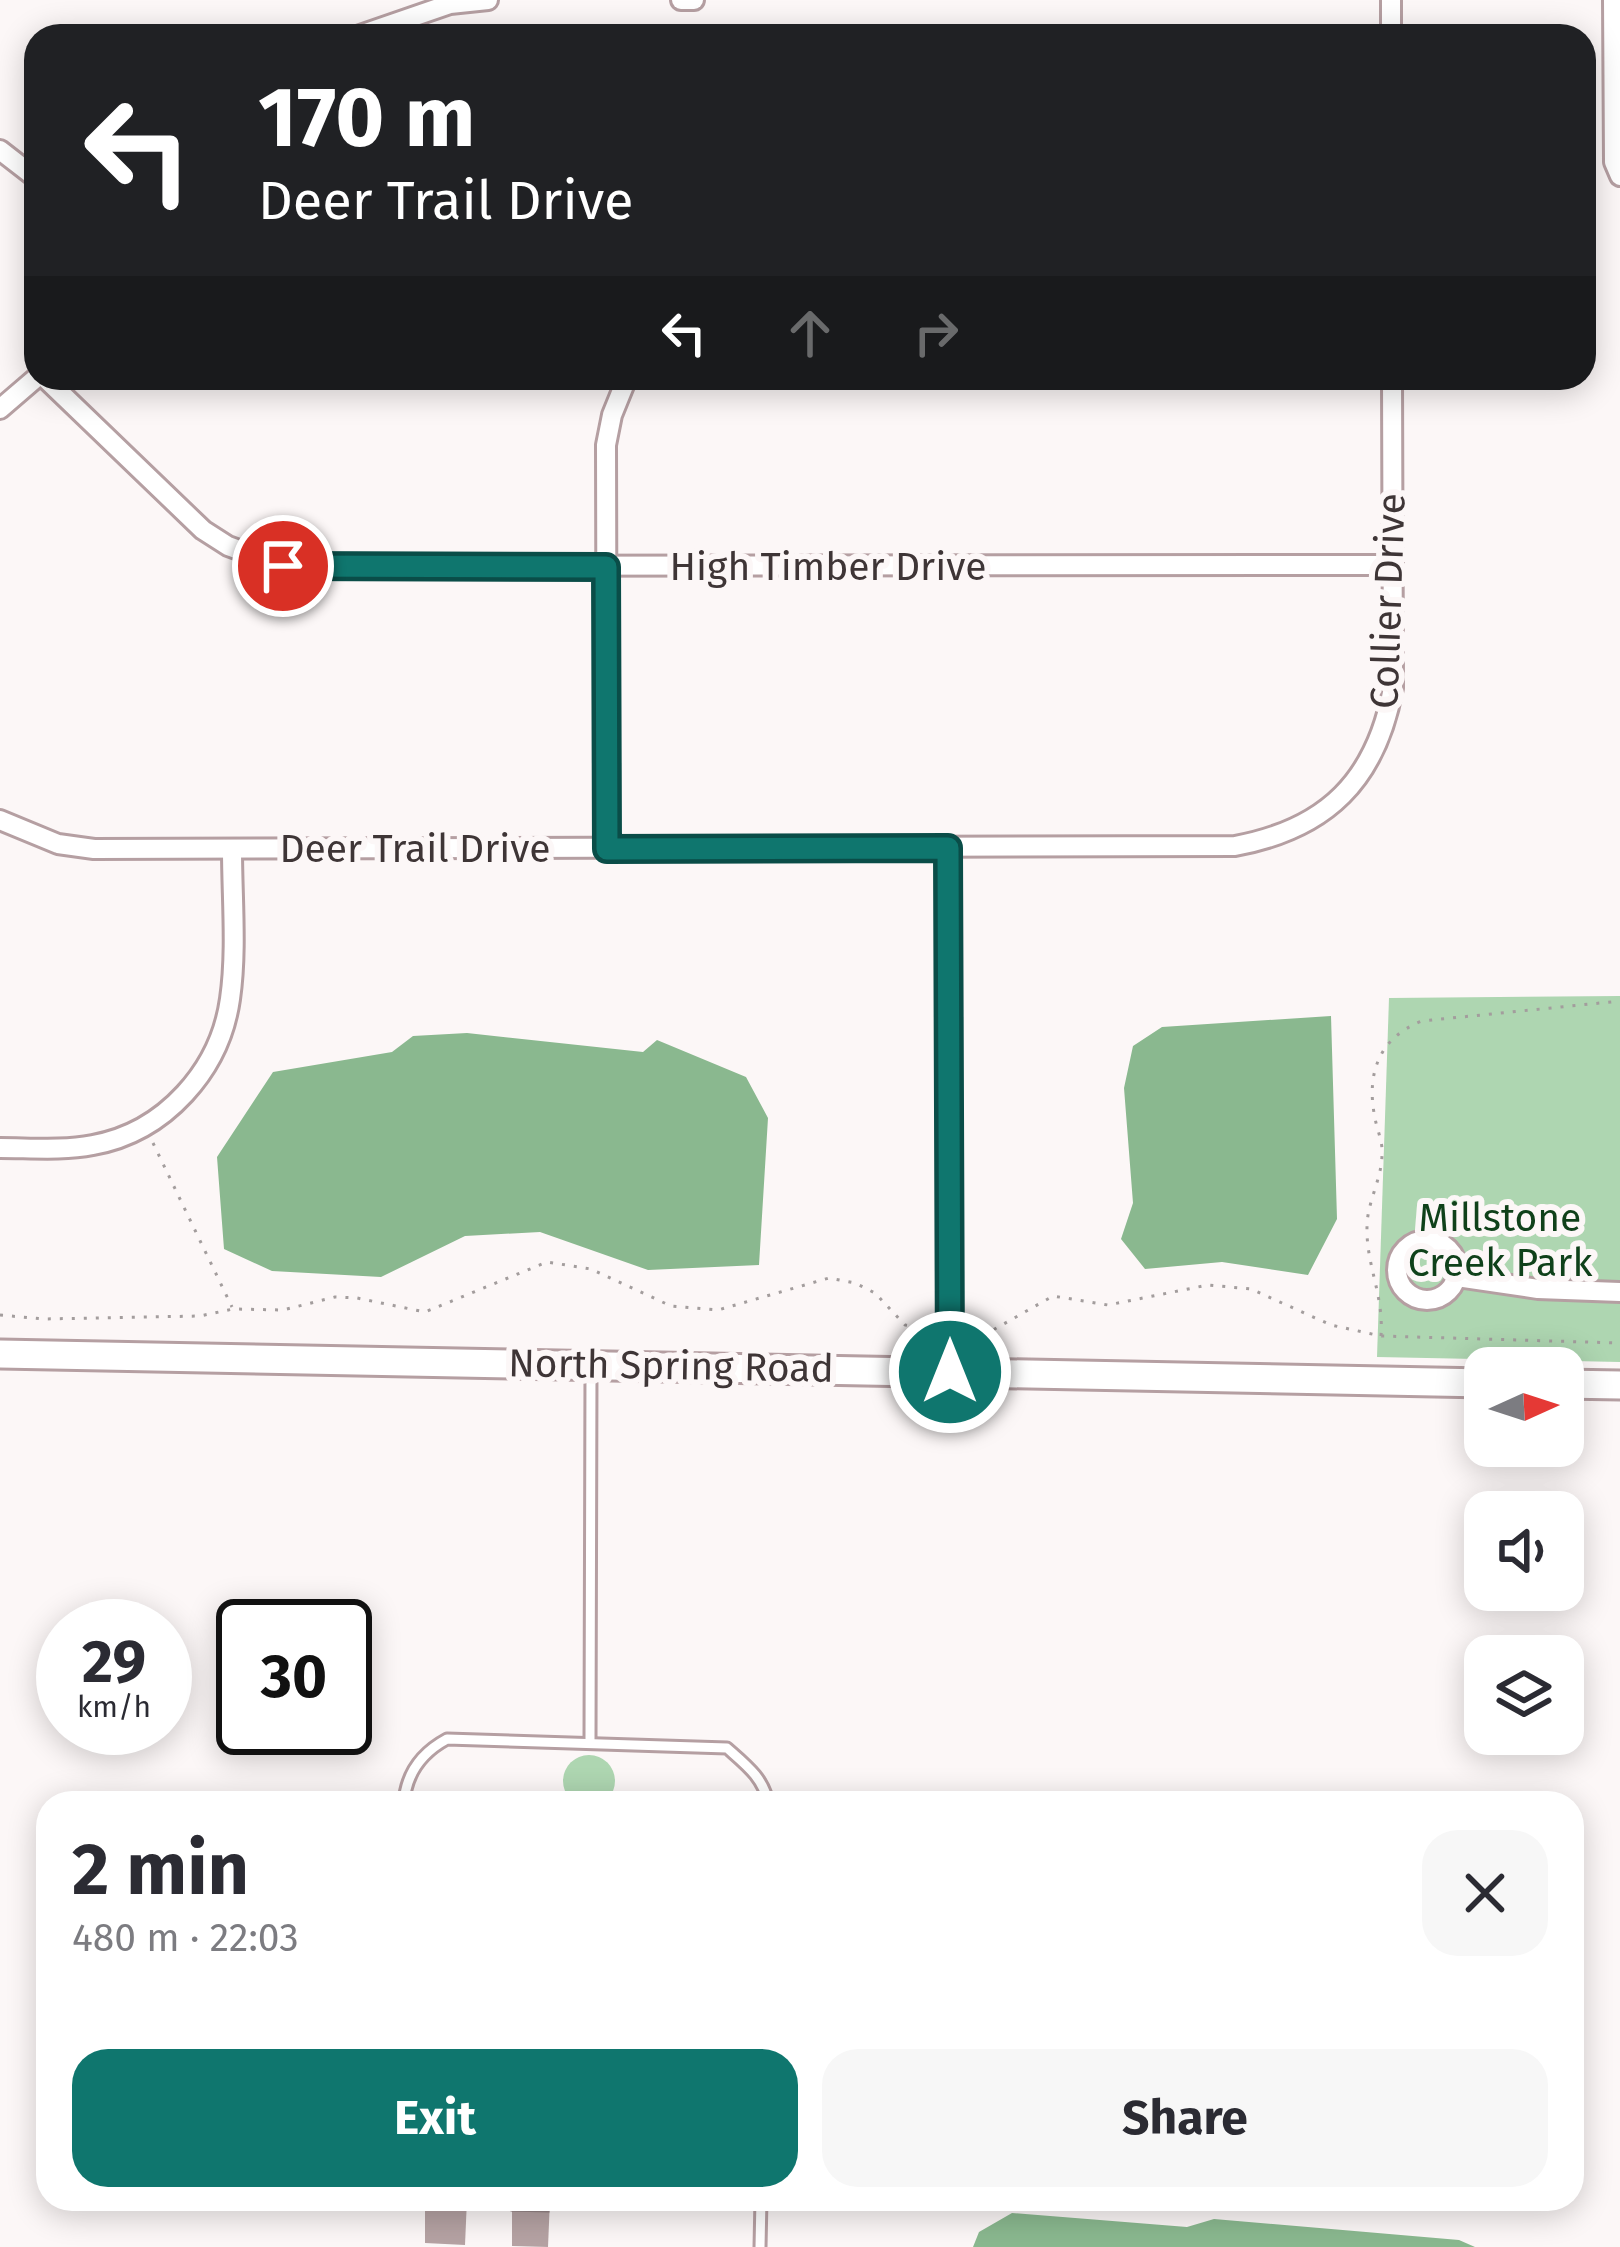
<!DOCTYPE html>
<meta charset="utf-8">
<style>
body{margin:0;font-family:"Fira Sans",sans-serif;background:#f7f7f7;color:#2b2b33;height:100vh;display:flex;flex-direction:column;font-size:45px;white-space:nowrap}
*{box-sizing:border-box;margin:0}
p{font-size:39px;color:#7c7c81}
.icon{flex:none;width:66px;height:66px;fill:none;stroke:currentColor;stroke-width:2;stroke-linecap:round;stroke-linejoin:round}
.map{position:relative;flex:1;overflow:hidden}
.sheet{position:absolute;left:36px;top:1791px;width:1548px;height:420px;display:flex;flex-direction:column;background:#fff;border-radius:36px;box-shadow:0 6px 30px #0003}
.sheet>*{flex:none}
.hud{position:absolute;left:24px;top:24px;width:1572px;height:366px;border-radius:36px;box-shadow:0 6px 30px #0003;background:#202124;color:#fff;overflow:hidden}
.needle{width:78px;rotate:87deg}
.fabs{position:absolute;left:1464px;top:1347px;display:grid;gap:24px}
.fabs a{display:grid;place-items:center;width:120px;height:120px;border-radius:24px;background:#fff;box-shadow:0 6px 30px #0003;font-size:60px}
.speed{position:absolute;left:36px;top:1599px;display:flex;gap:24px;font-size:60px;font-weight:700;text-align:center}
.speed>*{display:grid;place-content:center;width:156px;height:156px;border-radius:50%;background:#fff;box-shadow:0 6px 30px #0003;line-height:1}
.speed small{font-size:30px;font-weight:400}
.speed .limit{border:6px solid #111;border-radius:18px;background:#fff;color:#111}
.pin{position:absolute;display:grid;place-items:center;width:102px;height:102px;color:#fff;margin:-51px;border:6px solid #fff;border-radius:50%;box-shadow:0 3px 12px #0007}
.me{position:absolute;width:132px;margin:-66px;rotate:0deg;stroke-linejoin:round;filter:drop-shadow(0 0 9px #0008)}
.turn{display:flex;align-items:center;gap:42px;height:252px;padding:0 36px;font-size:54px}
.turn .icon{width:156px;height:156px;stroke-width:2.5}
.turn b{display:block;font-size:84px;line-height:102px}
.lanes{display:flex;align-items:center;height:114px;padding:0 36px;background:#0003;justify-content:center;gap:60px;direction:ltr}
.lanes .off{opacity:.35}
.round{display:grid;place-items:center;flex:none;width:126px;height:126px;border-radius:36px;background:#f7f7f7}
.summary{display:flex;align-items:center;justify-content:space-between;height:204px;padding:0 36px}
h1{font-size:72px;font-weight:700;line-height:90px}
.cta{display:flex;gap:24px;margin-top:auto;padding:24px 36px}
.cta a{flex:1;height:138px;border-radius:36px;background:#0f766e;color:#fff;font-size:48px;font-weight:700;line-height:138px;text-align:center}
.cta a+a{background:#f7f7f7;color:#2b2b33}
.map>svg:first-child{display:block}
.green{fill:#aed6b1}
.water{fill:#8ab88f}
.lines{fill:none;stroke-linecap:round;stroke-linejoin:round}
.service-casing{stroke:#b59fa2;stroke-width:15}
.minor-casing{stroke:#b59fa2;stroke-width:24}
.secondary-casing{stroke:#b59fa2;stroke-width:33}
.path{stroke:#a39d9d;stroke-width:3;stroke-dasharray:3 9;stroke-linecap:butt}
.service{stroke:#fff;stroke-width:9}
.minor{stroke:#fff;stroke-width:18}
.secondary{stroke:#fff;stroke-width:27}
.wall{fill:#b5a2a3}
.building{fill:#d3bcbe;stroke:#948485;stroke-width:3}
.route-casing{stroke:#0a4d48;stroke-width:30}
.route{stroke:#0f766e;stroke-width:21}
.labels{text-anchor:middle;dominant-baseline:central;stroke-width:12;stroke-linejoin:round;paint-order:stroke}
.street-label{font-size:39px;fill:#3e3536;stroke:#fcf7f7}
.park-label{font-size:39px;fill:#0f411a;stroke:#fcf7f7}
</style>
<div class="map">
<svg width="1620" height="2247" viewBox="0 0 1620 2247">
<rect width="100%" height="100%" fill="#fcf7f7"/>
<g class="green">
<path d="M1620,996v366l-243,-5 12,-359z"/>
<circle cx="589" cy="1781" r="26"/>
</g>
<g class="water">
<path d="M1331,1016l6,203 -29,56 -86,-13 -77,7 -24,-30 12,-36 -9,-115 9,-42 29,-19z"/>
<path d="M467,1033l176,19 14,-12 89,37 22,41 -9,147 -111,5 -108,-38 -75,4 -84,41 -109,-6 -48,-22 -7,-92 56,-85 119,-20 21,-16z"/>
<path d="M1012,2213l175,14 27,-8 245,21 16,7h-502l6,-15z"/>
</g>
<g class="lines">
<g class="service-casing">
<g id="service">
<path d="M590,1741l1,-371"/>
<path d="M404,1803c2,-29 17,-50 43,-64l280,9c18,16 37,30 41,55"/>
<path d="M760,2247l1,-48"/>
</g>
</g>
<g class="minor-casing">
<g id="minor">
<path d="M681,0h13"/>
<path d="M1391,0v36"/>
<path d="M1613,0l1,162 6,14"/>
<path d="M357,36l93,-32 38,-4"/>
<path d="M0,150l36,28"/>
<path d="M45,378l158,152 25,16 55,20 1110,-1"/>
<path d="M0,409l36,-31"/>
<path d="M0,820l58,24 36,5 1141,-3c92,-17 141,-66 158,-158l-1,-310"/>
<path d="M948,848l2,524"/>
<path d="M607,849l-1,-404 6,-30 15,-37"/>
<path d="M0,1148c31,0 62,3 93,-3 72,-13 127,-75 137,-146 7,-48 2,-101 2,-149"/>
<circle cx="1427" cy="1270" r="30"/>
<path d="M1457,1277l81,12 82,3"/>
</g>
</g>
<g class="secondary-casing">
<g id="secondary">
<path d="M0,1354l1485,29"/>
<path d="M1563,1384l57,1"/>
</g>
</g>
<g class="path">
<path d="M153,1143l79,164"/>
<path d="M0,1315l43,4 157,-3 33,-7 50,1 52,-13 22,1 68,14 122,-50 44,7 80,37 47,4 111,-32 26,5 20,10 30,32 26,4"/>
<path d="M970,1331l23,-1 60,-34 55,9 100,-20 43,4 80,36 50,11 239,7"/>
<path d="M1381,1336c3,-41 -15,-71 -14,-109 0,-25 15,-48 15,-73 1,-12 -5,-24 -7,-36 -9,-43 3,-80 47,-97l198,-20"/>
</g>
<use href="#service" class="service"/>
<use href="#minor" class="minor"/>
<use href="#secondary" class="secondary"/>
</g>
<g class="wall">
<path d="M425,2199h42l-2,46 -40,-2z"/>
<path d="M512,2199h38l-2,48 -36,-1z"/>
</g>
<g class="building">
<path d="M425,2199h41l-1,9 -40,-1z"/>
<path d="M512,2199h36v12l-36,-1z"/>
</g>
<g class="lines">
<g class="route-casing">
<path id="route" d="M283,566l323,1 1,282 341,-1 2,524"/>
</g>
<use href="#route" class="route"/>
</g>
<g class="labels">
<g class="street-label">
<text x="828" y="567">High Timber Drive</text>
<text transform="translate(1388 601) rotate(-88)">Collier Drive</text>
<text x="415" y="849">Deer Trail Drive</text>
<text transform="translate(671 1366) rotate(1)">North Spring Road</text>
</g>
<g class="park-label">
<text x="1500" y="1218">Millstone<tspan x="1500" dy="45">Creek Park</tspan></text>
</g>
</g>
</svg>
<div class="fabs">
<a><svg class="needle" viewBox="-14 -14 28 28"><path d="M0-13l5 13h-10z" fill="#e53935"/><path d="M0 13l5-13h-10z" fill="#7c7c81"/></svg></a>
<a><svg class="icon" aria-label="sound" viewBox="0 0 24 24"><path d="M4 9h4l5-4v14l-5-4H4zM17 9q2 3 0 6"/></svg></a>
<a><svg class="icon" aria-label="layers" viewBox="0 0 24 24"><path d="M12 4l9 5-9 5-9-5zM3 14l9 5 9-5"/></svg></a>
</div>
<div class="speed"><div>29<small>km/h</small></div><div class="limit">30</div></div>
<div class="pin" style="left:283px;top:566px;background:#d93025"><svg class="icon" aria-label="arrive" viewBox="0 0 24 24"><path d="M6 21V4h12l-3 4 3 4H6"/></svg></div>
<svg class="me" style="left:950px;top:1372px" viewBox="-20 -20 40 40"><circle r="17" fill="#0f766e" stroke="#fff" stroke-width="3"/><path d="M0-11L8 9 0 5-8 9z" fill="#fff"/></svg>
<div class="hud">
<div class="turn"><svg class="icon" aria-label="left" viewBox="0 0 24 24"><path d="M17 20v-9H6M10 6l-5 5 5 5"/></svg><div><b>170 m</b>Deer Trail Drive</div></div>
<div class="lanes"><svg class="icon" aria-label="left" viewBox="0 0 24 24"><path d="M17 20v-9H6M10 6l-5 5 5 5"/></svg><svg class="icon off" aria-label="ahead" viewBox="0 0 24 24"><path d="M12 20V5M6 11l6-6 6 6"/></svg><svg class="icon off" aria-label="right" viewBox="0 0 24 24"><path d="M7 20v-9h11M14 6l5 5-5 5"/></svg></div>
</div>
<section class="sheet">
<div class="summary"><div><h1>2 min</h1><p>480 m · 22:03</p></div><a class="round"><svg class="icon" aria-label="close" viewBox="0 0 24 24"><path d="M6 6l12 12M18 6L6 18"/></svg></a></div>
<div class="cta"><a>Exit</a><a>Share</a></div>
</section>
</div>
